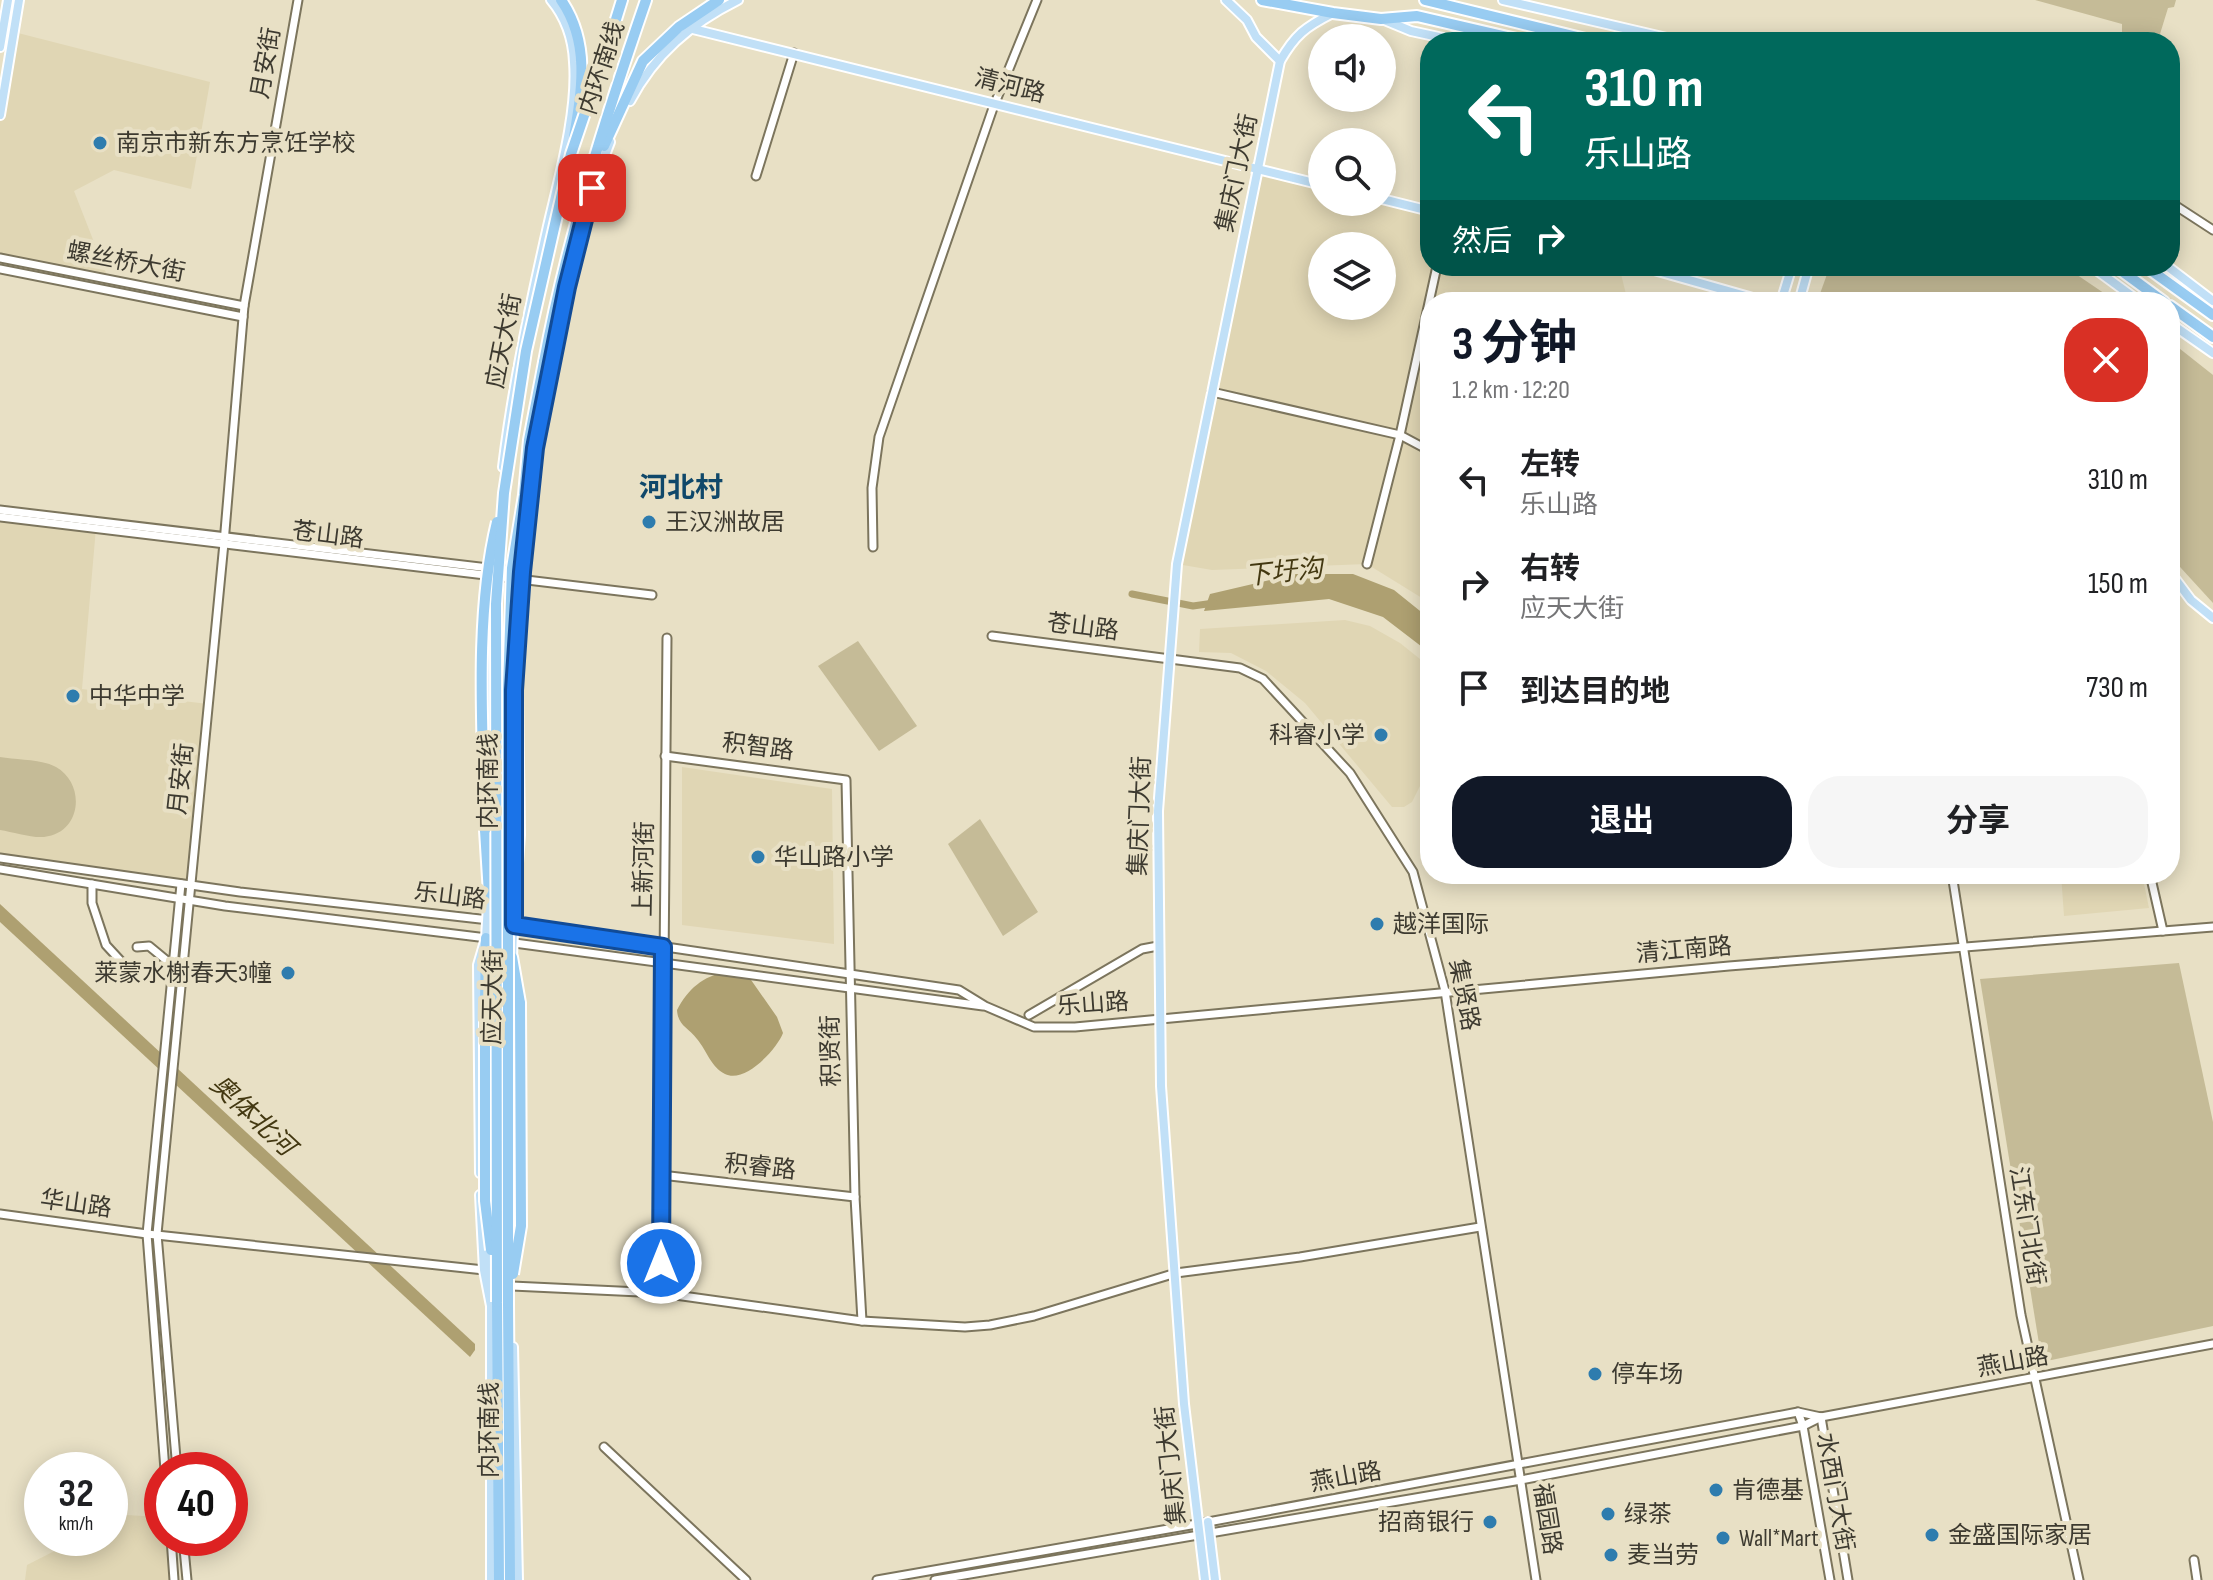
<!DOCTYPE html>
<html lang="zh">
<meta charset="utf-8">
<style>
body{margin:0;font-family:"Sofia Sans Condensed","Noto Sans SC",sans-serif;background:#f6f6f6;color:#202124;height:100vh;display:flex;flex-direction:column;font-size:30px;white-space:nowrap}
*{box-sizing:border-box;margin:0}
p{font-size:26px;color:#757577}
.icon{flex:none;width:44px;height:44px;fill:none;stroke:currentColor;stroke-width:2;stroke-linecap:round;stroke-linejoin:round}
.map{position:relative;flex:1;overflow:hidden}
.panel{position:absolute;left:1420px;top:292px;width:760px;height:592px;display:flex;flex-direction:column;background:#fff;border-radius:32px;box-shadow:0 4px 20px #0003}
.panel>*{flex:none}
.guide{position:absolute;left:1420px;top:32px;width:760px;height:244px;border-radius:32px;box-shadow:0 4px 20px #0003;background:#00695c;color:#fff;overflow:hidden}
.fabs{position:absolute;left:1308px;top:24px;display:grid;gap:16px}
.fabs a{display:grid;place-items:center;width:88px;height:88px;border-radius:50%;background:#fff;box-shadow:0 4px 20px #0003;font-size:40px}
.speed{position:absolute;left:24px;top:1452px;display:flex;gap:16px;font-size:40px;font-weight:700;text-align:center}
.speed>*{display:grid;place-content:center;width:104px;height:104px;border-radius:50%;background:#fff;box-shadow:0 4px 20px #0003;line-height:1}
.speed small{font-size:20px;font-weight:400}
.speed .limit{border:12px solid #d22;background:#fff;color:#111}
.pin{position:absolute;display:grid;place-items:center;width:68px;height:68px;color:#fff;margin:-34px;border-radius:16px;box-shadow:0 4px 12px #0006}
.me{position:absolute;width:88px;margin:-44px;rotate:0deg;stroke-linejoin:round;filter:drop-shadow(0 0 6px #0008)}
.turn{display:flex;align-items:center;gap:28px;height:168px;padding:0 32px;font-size:36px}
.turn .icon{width:104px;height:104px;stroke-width:2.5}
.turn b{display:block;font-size:56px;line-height:68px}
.then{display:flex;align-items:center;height:76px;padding:0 32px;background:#0003;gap:16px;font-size:30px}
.round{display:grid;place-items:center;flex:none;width:84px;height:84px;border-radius:32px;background:#f6f6f6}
.headline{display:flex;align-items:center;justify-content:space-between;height:136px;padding:0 32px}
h1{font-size:48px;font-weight:700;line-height:60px;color:#111827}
.button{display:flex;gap:16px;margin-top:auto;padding:16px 32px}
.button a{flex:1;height:92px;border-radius:32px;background:#111827;color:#fff;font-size:32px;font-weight:700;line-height:92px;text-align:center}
.button a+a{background:#f6f6f6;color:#202124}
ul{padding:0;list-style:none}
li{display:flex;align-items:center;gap:24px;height:104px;padding:0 32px}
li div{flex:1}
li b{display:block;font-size:30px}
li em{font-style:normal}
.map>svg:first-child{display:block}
.built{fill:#e0d6b4;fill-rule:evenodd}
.green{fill:#c5bb97}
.water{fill:#aea071}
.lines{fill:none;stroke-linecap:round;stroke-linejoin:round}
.canal{stroke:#aea071;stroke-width:7}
.minor-casing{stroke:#7c755d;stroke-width:11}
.major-casing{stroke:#fff;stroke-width:12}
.highway-casing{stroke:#fff;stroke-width:14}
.minor{stroke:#fff;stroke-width:7}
.major{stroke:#c1e0f7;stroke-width:8}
.highway{stroke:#98ccf2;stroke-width:10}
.highway-bridge-casing{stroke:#fff;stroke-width:14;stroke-linecap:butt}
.highway-bridge{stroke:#98ccf2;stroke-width:10}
.route-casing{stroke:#114b97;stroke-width:20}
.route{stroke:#1a73e8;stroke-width:14}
.poi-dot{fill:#2e7cae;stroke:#e8e0c5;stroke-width:3}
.labels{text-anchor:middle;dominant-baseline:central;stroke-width:8;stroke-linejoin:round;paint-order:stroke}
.street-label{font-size:24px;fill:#3d3a30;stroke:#e8e0c5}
.poi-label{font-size:24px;fill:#3d3a30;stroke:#e8e0c5;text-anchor:start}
.water-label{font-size:26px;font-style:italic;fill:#433811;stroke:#e8e0c5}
.quarter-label{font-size:28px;font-weight:bold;fill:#10486a;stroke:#e8e0c5}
</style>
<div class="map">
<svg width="2213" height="1580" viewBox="0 0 2213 1580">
<rect width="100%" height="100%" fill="#e8e0c5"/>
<g class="built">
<path d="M14,32l196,50 -19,107 -77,-19 -40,21 34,87 -3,11 -105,-20v-154z"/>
<path d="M1259,170l63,16v16h60l48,11v53h189l9,36h-198v301l-63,-39 -155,6 -35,-6zM1322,246h60v60h-60z"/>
<path d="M0,517l96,11 -14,161 126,15 -17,181 -191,-28z"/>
<path d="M1345,620l25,6 30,17 30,24v99l-18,36 -8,5h-12l-87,-104 -39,-32 -35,-18 -32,-1 1,-23z"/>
<path d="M682,767l150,22 2,155 -152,-19z"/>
<path d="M2061,874h81l7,34 -85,8z"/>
<path d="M126,1515l36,2v21h9l3,42h-149l2,-15 53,-27h30v-15z"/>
</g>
<g class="green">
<path d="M2035,0h141l-2,7 -6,1 -8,26 -8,-1 -3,9h-27v-18z"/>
<path d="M1830,266h234l53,36h-300z"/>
<path d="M2170,341l43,34v228l-43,-47z"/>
<path d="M858,641l59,85 -38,25 -61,-85z"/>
<path d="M0,757c16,3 42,2 56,10 30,17 26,66 -12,70 -13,1 -31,-5 -44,-7z"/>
<path d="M980,819l58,93 -35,24 -55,-92z"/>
<path d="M2179,963l34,159v204l-171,36 -62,-383z"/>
</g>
<g class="water">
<path d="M1295,574h58l41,16 36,29v34l-47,-36 -54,-18 -125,12 6,-17z"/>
<path d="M0,904l475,440v6l-5,7 -470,-435z"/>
<path d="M726,972l23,5 28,40 6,16c-6,16 -38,51 -58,41 -14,-7 -18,-23 -28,-35 -9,-12 -19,-13 -20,-29 11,-21 26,-34 49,-38z"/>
</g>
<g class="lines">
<path class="canal" d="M1132,594l61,12 21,-3"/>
<g class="minor-casing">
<g id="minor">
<path d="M756,176l38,-123"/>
<path d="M2170,202l43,28"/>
<path d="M0,258l244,48"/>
<path d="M0,269l243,48"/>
<path d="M1212,392l188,43 30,16"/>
<path d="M0,510l522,62"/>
<path d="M0,517l652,78"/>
<path d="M873,547l-1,-59 7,-51 114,-329 44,-108"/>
<path d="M1367,564l33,-129 37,-169"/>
<path d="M992,636l248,32 23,11 87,94 63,99 32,119 91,589"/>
<path d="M665,756l181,24 9,417 7,124"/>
<path d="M0,858l240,34 249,28"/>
<path d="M0,869l225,37 262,32"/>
<path d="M1952,874l69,441 58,265"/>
<path d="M2150,874l13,57"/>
<path d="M92,884v19l14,42 24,26"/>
<path d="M509,924l450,66 26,16 49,21h41l654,-61 484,-39"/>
<path d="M507,942l476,64"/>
<path d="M137,947l12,-1 23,19"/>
<path d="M1029,1015l113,-66 16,-3"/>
<path d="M661,1175l194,22"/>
<path d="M0,1214l147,20 337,36"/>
<path d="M512,1286l149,7 201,28 103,6 25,-2 44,-9 142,-43 124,-16 180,-30"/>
<path d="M661,1293l6,-655"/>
<path d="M1798,1412l5,14 27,154"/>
<path d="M1821,1417l27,163"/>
<path d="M604,1447l142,133"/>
<path d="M165,1470l-18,-236 34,-350"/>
<path d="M177,1470l-20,-236 67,-691 20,-237 54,-306"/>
<path d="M171,1538l3,42"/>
<path d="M183,1538l4,42"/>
<path d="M2194,1560l3,20"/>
<path d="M877,1580l331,-58 590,-110 23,5"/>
<path d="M935,1580l586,-100 282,-54 18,-9 392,-73"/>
</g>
</g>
<g class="major-casing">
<g id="major">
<path d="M1226,0l21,20 9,17 24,24"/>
<path d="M1503,0l181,42"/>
<path d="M1382,19l29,12 51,11"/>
<path d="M689,28l633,157"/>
<path d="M1453,37l51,2"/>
<path d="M0,47l8,-47"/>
<path d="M630,101c25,-47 60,-77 108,-101"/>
<path d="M0,115l19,-115"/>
<path d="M1382,199l48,12"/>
<path d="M1640,266l127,36"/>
<path d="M2091,266l49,36"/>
<path d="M2167,266l46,35"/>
<path d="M1781,302l11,-36"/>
<path d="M1799,302l10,-36"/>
<path d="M2170,323l43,30"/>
<path d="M503,467c10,-82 27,-161 45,-241 11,-48 30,-115 26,-164 -1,-23 -8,-44 -23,-62"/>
<path d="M2170,572l21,28 22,18"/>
<path d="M519,622c8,-105 20,-207 42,-309 13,-59 27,-116 49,-171"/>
<path d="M489,810l3,-238"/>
<path d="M489,954l2,267"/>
<path d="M512,958l2,-55"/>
<path d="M480,1173l-2,-208 8,-27 3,-50"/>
<path d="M480,1195l4,75 7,36v274"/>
<path d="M491,1246v43"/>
<path d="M513,1347l5,233"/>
<path d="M1208,1522l7,58"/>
<path d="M1205,1580l-21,-176 -23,-318 -3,-275 19,-247 103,-503c15,-26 25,-34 53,-48"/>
</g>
</g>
<g class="highway-casing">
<g id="highway">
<path d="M561,0c29,42 21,89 13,137"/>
<path d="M1262,0l71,13 48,6 36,-3 112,26"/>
<path d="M1425,0l173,42"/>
<path d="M609,42l13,-42"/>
<path d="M604,146l39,-85 36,-34 40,-27"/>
<path d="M2115,266l49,36"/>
<path d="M2145,266l68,49"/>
<path d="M2170,306l43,31"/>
<path d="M544,362c23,-124 61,-243 102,-362"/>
<path d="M485,830l4,64"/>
<path d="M514,906l5,-71"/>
<path d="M512,957l8,46"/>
<path d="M485,1005l1,-67"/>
<path d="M497,1302l2,278"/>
<path d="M508,1303l2,277"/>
</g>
</g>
<use href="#minor" class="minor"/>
<use href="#major" class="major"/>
<use href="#highway" class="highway"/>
<g class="highway-bridge-casing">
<g id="highway-bridge">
<path d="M516,617l3,218"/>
<path d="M485,830c-2,-98 -11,-213 12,-308"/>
<path d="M485,1005v196l6,49"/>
<path d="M513,1274l8,-48 -1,-223"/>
<path d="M497,1302l-1,-698 8,-111 22,-142 45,-197 38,-112"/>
<path d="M508,1303v-613l4,-122 12,-73 5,-55 15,-78"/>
</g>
</g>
<use href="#highway-bridge" class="highway-bridge"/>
</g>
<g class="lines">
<g class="route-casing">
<path id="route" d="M592,188l-25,99 -32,161 -13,124 -8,118v235l149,22 -2,316"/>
</g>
<use href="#route" class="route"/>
</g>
<g class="poi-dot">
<circle cx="100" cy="143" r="8"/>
<circle cx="649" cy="522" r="8"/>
<circle cx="73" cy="696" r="8"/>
<circle cx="1381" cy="735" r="8"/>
<circle cx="758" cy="857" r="8"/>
<circle cx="1377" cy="924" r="8"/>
<circle cx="288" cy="973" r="8"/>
<circle cx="1595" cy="1374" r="8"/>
<circle cx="1716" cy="1490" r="8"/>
<circle cx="1608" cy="1514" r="8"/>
<circle cx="1490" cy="1522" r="8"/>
<circle cx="1932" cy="1535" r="8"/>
<circle cx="1723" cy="1538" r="8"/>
<circle cx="1611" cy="1555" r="8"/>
</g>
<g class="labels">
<g class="street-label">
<text transform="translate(266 63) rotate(-80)">月安街</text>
<text transform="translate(602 68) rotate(-72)">内环南线</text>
<text transform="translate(1010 86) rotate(14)">清河路</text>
<text transform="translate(1237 173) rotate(-78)">集庆门大街</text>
<text transform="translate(126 262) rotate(11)">螺丝桥大街</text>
<text transform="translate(504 341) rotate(-79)">应天大街</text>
<text transform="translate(328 535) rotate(7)">苍山路</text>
<text transform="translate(1083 627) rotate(7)">苍山路</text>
<text transform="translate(758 747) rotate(7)">积智路</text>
<text transform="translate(181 779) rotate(-84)">月安街</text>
<text transform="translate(488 781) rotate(-90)">内环南线</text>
<text transform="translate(1140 816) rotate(-88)">集庆门大街</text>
<text transform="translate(644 869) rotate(-89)">上新河街</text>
<text transform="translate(450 896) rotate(7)">乐山路</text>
<text transform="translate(1684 950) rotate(-5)">清江南路</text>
<text transform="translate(1464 995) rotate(79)">集贤路</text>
<text transform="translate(493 997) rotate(-89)">应天大街</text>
<text transform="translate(1093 1004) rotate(-4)">乐山路</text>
<text transform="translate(831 1051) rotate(-91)">积贤街</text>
<text transform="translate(760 1167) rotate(6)">积睿路</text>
<text transform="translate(76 1204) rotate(8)">华山路</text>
<text transform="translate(2027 1226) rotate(81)">江东门北街</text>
<text transform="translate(2013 1362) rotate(-10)">燕山路</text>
<text transform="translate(489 1430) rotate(-90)">内环南线</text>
<text transform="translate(1171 1465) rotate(-96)">集庆门大街</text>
<text transform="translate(1346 1477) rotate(-10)">燕山路</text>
<text transform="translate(1835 1492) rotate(80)">水西门大街</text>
<text transform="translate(1547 1519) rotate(81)">福园路</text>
</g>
<g class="poi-label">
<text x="116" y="143">南京市新东方烹饪学校</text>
<text x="665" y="522">王汉洲故居</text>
<text x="89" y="696">中华中学</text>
<text x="1365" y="735" text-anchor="end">科睿小学</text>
<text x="774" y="857">华山路小学</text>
<text x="1393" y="924">越洋国际</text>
<text x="272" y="973" text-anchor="end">莱蒙水榭春天3幢</text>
<text x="1611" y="1374">停车场</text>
<text x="1732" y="1490">肯德基</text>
<text x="1624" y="1514">绿茶</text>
<text x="1474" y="1522" text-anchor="end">招商银行</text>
<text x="1948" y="1535">金盛国际家居</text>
<text x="1739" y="1538">Wall*Mart</text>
<text x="1627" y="1555">麦当劳</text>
</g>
<g class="water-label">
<text transform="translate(1284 573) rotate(-6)">下圩沟</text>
<text transform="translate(252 1116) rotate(43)">奥体北河</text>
</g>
<g class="quarter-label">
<text x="681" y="488">河北村</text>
</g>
</g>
</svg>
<div class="fabs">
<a><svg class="icon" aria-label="sound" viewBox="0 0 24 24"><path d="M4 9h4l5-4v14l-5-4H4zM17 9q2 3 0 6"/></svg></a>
<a><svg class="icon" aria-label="search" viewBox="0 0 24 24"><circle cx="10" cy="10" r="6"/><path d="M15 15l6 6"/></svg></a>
<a><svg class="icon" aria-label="layers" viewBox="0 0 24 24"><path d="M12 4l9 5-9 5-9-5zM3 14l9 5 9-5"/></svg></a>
</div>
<div class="speed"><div>32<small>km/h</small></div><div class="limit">40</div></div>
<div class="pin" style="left:592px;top:188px;background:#d93025"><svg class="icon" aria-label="arrive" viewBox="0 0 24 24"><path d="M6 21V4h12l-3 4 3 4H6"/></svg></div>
<svg class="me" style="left:661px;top:1263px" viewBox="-20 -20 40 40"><circle r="17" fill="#1a73e8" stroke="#fff" stroke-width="3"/><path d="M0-11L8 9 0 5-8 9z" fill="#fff"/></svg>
<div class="guide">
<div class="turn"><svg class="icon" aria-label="left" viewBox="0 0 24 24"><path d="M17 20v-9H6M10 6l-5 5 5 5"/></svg><div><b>310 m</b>乐山路</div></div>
<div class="then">然后<svg class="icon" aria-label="right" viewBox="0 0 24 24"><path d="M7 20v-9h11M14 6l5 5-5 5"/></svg></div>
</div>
<section class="panel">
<div class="headline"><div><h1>3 分钟</h1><p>1.2 km · 12:20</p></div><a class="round" style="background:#d93025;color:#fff"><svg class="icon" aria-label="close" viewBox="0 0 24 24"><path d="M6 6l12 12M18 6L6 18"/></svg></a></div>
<ul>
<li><svg class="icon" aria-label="left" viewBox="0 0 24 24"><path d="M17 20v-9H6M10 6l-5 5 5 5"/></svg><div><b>左转</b><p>乐山路</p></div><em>310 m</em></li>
<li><svg class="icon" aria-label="right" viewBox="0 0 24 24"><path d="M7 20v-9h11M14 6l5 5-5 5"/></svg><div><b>右转</b><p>应天大街</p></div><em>150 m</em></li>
<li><svg class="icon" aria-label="arrive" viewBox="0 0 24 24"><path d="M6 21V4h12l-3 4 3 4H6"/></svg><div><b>到达目的地</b></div><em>730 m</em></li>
</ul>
<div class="button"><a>退出</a><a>分享</a></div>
</section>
</div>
